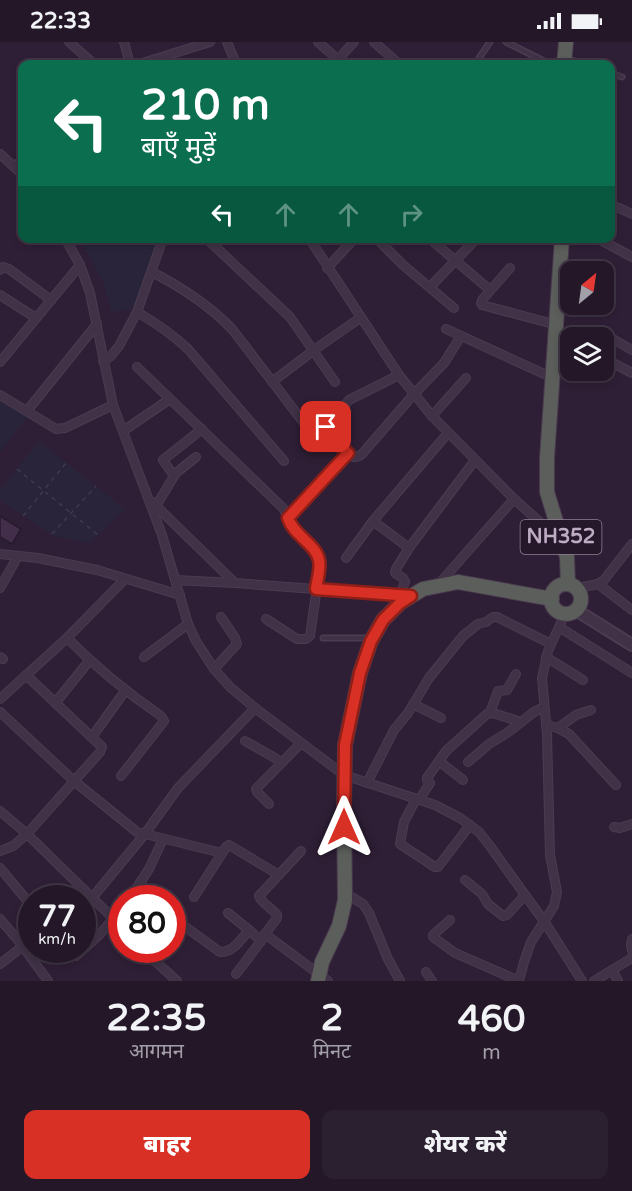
<!DOCTYPE html>
<html lang="hi">
<meta charset="utf-8">
<style>
body{margin:0;font-family:"Varela Round","Noto Sans Devanagari",sans-serif;background:#2b2030;color:#f1f3f6;height:100vh;display:flex;flex-direction:column;font-size:22px;white-space:nowrap}
*{box-sizing:border-box;margin:0}
p{font-size:20px;color:#a39fa8}
.icon{flex:none;width:33px;height:33px;fill:none;stroke:currentColor;stroke-width:2;stroke-linecap:round;stroke-linejoin:round}
.map{position:relative;height:939px;overflow:hidden}
.sheet{display:flex;flex-direction:column;background:#231728;flex:1}
.sheet>*{flex:none}
.guide{position:absolute;left:18px;top:18px;width:597px;height:183px;border-radius:12px;box-shadow:0 3px 9px #0003,0 0 0 2px #403645;background:#0b6e4f;color:#fff;overflow:hidden}
.needle{width:39px;rotate:29deg}
.buttons{position:absolute;left:560px;top:219px;display:grid;gap:12px}
.buttons a{display:grid;place-items:center;width:54px;height:54px;border-radius:12px;background:#231728;box-shadow:0 3px 9px #0003,0 0 0 2px #403645;font-size:30px}
.speed{position:absolute;left:18px;top:843px;display:flex;gap:12px;font-size:30px;font-weight:700;text-align:center}
.speed>*{display:grid;place-content:center;width:78px;height:78px;border-radius:50%;background:#231728;box-shadow:0 3px 9px #0003,0 0 0 2px #403645;line-height:1}
.speed small{font-size:15px;font-weight:400}
.speed .limit{border:9px solid #d22;background:#fff;color:#111}
.pin{position:absolute;display:grid;place-items:center;width:51px;height:51px;color:#fff;margin:-26px;border-radius:12px;box-shadow:0 3px 9px #0006}
.me{position:absolute;width:66px;margin:-33px;rotate:0deg;stroke-linejoin:round;filter:drop-shadow(0 0 4px #0008)}
.turn{display:flex;align-items:center;gap:21px;height:126px;padding:0 24px;font-size:27px}
.turn .icon{width:78px;height:78px;stroke-width:2.5}
.turn b{display:block;font-size:42px;line-height:51px}
.lanes{display:flex;align-items:center;height:57px;padding:0 24px;background:#0003;justify-content:center;gap:30px;direction:ltr}
.lanes .off{opacity:.35}
.eta{display:flex;justify-content:space-evenly;align-items:center;height:102px;text-align:center}
.eta b{font-size:36px;font-weight:800;line-height:42px}
.action{display:flex;gap:12px;margin-top:auto;padding:12px 24px}
.action a{flex:1;height:69px;border-radius:12px;background:#d93025;color:#fff;font-size:24px;font-weight:800;line-height:69px;text-align:center}
.action a+a{background:#2b2030;color:#f1f3f6}
.status{display:flex;justify-content:space-between;align-items:center;height:42px;padding:0 30px;background:#231728;direction:ltr}
.status svg{height:16px;fill:currentColor}
.map>svg:first-child{display:block}
.green{fill:#29243a}
.building{fill:#422e4a;stroke:#281a2d;stroke-width:1.5}
.lines{fill:none;stroke-linecap:round;stroke-linejoin:round}
.service-casing{stroke:#4b3c50;stroke-width:7}
.minor-casing{stroke:#4b3c50;stroke-width:10}
.tertiary-casing{stroke:#4b3c50;stroke-width:14}
.trunk-casing{stroke:#493a4e;stroke-width:16}
.path{stroke:#3e3950;stroke-width:1.5;stroke-dasharray:4.5 4.5;stroke-linecap:butt}
.service{stroke:#413247;stroke-width:4}
.minor{stroke:#413247;stroke-width:8}
.tertiary{stroke:#413247;stroke-width:10}
.trunk{stroke:#5c5e5b;stroke-width:14}
.route-casing{stroke:#8d1f18;stroke-width:15}
.route{stroke:#d93025;stroke-width:10}
.labels{text-anchor:middle;dominant-baseline:central;stroke-width:6;stroke-linejoin:round;paint-order:stroke}
.shield{fill:#25182b;stroke:#908096;stroke-width:1.5}
.shield-label{font-size:20px;font-weight:bold;fill:#beacc4}
</style>
<div class="status"><b>22:33</b><svg viewBox="0 0 49 12"><path d="M0 12V9h3v3zM5 12V6h3v6zM10 12V3h3v9zM15 12V0h3v12zM26 1h20v11H26zM47 4h2v5h-2z"/></svg></div>
<div class="map">
<svg width="632" height="939" viewBox="0 0 632 939">
<rect width="100%" height="100%" fill="#2f1f36"/>
<g class="green">
<path d="M80,197h80l-20,56 -7,14 -22,3 -7,-28z"/>
<path d="M0,357l28,17 -28,36z"/>
<path d="M39,399l86,68 -35,34 -36,-7 -54,-35v-11z"/>
</g>
<path class="building" d="M0,474l21,13 -9,15 -12,-7z"/>
<g class="lines">
<g class="service-casing">
<g id="service">
<path d="M506,0l42,21"/>
<path d="M568,17l16,5"/>
<path d="M475,22l15,-22"/>
<path d="M610,31l12,4"/>
<path d="M13,123l9,-6"/>
<path d="M323,596h44"/>
</g>
</g>
<g class="minor-casing">
<g id="minor">
<path d="M69,0l25,22"/>
<path d="M124,0l6,22"/>
<path d="M227,0l9,22"/>
<path d="M318,0l25,22"/>
<path d="M374,0l25,22"/>
<path d="M139,22l71,-22"/>
<path d="M334,22l20,-22"/>
<path d="M0,112l22,20"/>
<path d="M610,162l22,10"/>
<path d="M65,196l15,27 10,28 23,112 49,130 26,89 8,17 18,28 16,18 25,21 89,67 91,30 25,13 19,14 11,14 35,49 19,26 38,60"/>
<path d="M206,196l84,79 45,65"/>
<path d="M309,196l90,137 33,41 82,83 46,41"/>
<path d="M376,196l27,27 51,43"/>
<path d="M429,196l61,52"/>
<path d="M597,196l35,19"/>
<path d="M327,226l28,-30"/>
<path d="M510,226l-28,32 -1,3 1,2 75,20"/>
<path d="M0,228l3,-3 6,2 42,31"/>
<path d="M152,230c29,15 57,33 80,57l72,94"/>
<path d="M430,245l47,-49"/>
<path d="M0,253l36,23"/>
<path d="M137,270c19,11 35,22 51,37l96,112"/>
<path d="M446,287l107,49"/>
<path d="M556,292l14,7"/>
<path d="M606,293l26,15"/>
<path d="M603,316l29,15"/>
<path d="M103,319l8,-5 8,-10 18,-34 26,-74"/>
<path d="M0,320l80,-97"/>
<path d="M137,325l146,141 11,22 22,23 2,4 2,9 -10,70 -4,3h-9l-31,-20"/>
<path d="M272,340l42,-32 46,-32"/>
<path d="M0,353l56,34 9,-1 48,-23"/>
<path d="M27,369l70,-87"/>
<path d="M432,374l34,-38"/>
<path d="M123,389l47,-32"/>
<path d="M348,411l-22,-21 -2,-3 2,-2 23,-27 50,-25"/>
<path d="M174,434l-11,-16 39,-31"/>
<path d="M152,460l83,81"/>
<path d="M156,464l20,-33 20,-16"/>
<path d="M288,476l60,-65 6,4 5,-1 3,-2 52,-60 30,-31 17,-27"/>
<path d="M373,479l36,27"/>
<path d="M0,512l38,4 59,12 83,25"/>
<path d="M346,516l27,-37 75,-88"/>
<path d="M175,538l60,3 175,13"/>
<path d="M598,542l34,26"/>
<path d="M437,544l77,-87"/>
<path d="M0,546l18,-32"/>
<path d="M577,546l21,-4 6,-4 28,-36"/>
<path d="M400,553l5,-13 -2,-4 -8,-5 1,-4 13,-21 66,-88"/>
<path d="M559,585l73,46"/>
<path d="M67,596c30,30 59,54 94,78l3,5 -43,55"/>
<path d="M0,615l3,2"/>
<path d="M144,615l44,-33"/>
<path d="M546,615l37,23"/>
<path d="M214,627l23,-25 -2,-6 -14,-21"/>
<path d="M0,657l67,-61 57,-58"/>
<path d="M56,660l33,-41"/>
<path d="M413,662l28,14"/>
<path d="M0,670l74,69 63,51 85,21"/>
<path d="M490,671l8,-22 9,-1 9,-16"/>
<path d="M546,683l12,3 11,6 47,51"/>
<path d="M558,686l18,-13 15,-5"/>
<path d="M92,695l33,-46"/>
<path d="M245,699l37,21"/>
<path d="M439,719l24,19"/>
<path d="M468,720l21,-18 18,-11 27,-21 10,-5"/>
<path d="M367,741l27,-53 14,-17 21,-35 34,-42 15,-12 8,-2 7,-5h4l54,27"/>
<path d="M416,757l-12,23 -4,22 35,23h3l32,-42"/>
<path d="M419,758l11,-17 -3,-3v-2l19,-27 41,-37 6,-1 28,9"/>
<path d="M269,762l-12,-12 -1,-3 45,-46"/>
<path d="M0,769l27,23 95,93"/>
<path d="M614,785l6,1 12,-4"/>
<path d="M0,809l13,-5 14,-12 73,-82 2,-5 -76,-72"/>
<path d="M0,826l25,30"/>
<path d="M465,838l17,14 6,10 15,12 4,-1 18,-20"/>
<path d="M345,851l18,11 6,9 19,46 12,22"/>
<path d="M194,855l32,-50 3,-2 50,30"/>
<path d="M92,856l52,-63 34,-47 77,-80"/>
<path d="M130,856l19,-29 14,-30"/>
<path d="M228,871l21,17"/>
<path d="M0,877l18,21 30,41"/>
<path d="M450,878l-17,15v2l22,16 64,28 5,-19 7,-20 23,-36 3,-14 -7,-37 -3,-121 -5,-56 6,-27 17,-37"/>
<path d="M180,881l40,29c14,0 21,-13 29,-22l12,11 4,-7 63,47"/>
<path d="M265,892l12,-16v-3c-5,-7 -15,-11 -18,-19l42,-45"/>
<path d="M632,897l-1,6 1,6"/>
<path d="M143,908l34,31"/>
<path d="M76,914l23,-21 23,-26"/>
<path d="M0,922l23,-18"/>
<path d="M612,928l6,11"/>
<path d="M426,930l6,9"/>
<path d="M236,932l25,-33"/>
<path d="M594,939l38,-23"/>
</g>
</g>
<g class="tertiary-casing">
<path id="tertiary" d="M576,568l56,35"/>
</g>
<g class="trunk-casing">
<g id="trunk">
<path d="M564,22l2,-22"/>
<path d="M562,196l-15,220v34l20,65 1,27"/>
<circle cx="566" cy="557" r="15"/>
<path d="M318,939l4,-19 17,-36 6,-26 -1,-95 1,-60 15,-72 11,-32 12,-21 17,-17 23,-14 35,-7 94,17"/>
</g>
</g>
<g class="path">
<path d="M17,427l81,66"/>
<path d="M23,474l43,-53"/>
<path d="M52,492l44,-48"/>
</g>
<use href="#service" class="service"/>
<use href="#minor" class="minor"/>
<use href="#tertiary" class="tertiary"/>
<use href="#trunk" class="trunk"/>
</g>
<g class="lines">
<g class="route-casing">
<path id="route" d="M326,385l-2,2 2,3 22,21 -60,65c5,17 28,26 31,42 2,9 -2,20 -3,29l95,7 -11,7 -17,17 -12,21 -11,32 -15,72 -1,82"/>
</g>
<use href="#route" class="route"/>
</g>
<g class="labels">
<rect class="shield" x="520.5" y="478" width="81" height="34" rx="4.5"/>
<g class="shield-label">
<text x="561" y="495">NH352</text>
</g>
</g>
</svg>
<div class="buttons">
<a><svg class="needle" viewBox="-14 -14 28 28"><path d="M0-13l5 13h-10z" fill="#e53935"/><path d="M0 13l5-13h-10z" fill="#a39fa8"/></svg></a>
<a><svg class="icon" aria-label="layers" viewBox="0 0 24 24"><path d="M12 4l9 5-9 5-9-5zM3 14l9 5 9-5"/></svg></a>
</div>
<div class="speed"><div>77<small>km/h</small></div><div class="limit">80</div></div>
<div class="pin" style="left:326px;top:385px;background:#d93025"><svg class="icon" aria-label="arrive" viewBox="0 0 24 24"><path d="M6 21V4h12l-3 4 3 4H6"/></svg></div>
<svg class="me" style="left:344px;top:785px" viewBox="-20 -20 40 40"><path d="M0-17L14 15 0 8-14 15z" fill="#d93025" stroke="#fff" stroke-width="4"/></svg>
<div class="guide">
<div class="turn"><svg class="icon" aria-label="left" viewBox="0 0 24 24"><path d="M17 20v-9H6M10 6l-5 5 5 5"/></svg><div><b>210 m</b>बाएँ मुड़ें</div></div>
<div class="lanes"><svg class="icon" aria-label="left" viewBox="0 0 24 24"><path d="M17 20v-9H6M10 6l-5 5 5 5"/></svg><svg class="icon off" aria-label="ahead" viewBox="0 0 24 24"><path d="M12 20V5M6 11l6-6 6 6"/></svg><svg class="icon off" aria-label="ahead" viewBox="0 0 24 24"><path d="M12 20V5M6 11l6-6 6 6"/></svg><svg class="icon off" aria-label="right" viewBox="0 0 24 24"><path d="M7 20v-9h11M14 6l5 5-5 5"/></svg></div>
</div>
</div>
<section class="sheet">
<div class="eta">
<div><b>22:35</b><p>आगमन</p></div>
<div><b>2</b><p>मिनट</p></div>
<div><b>460</b><p>m</p></div>
</div>
<div class="action"><a>बाहर</a><a>शेयर करें</a></div>
</section>
